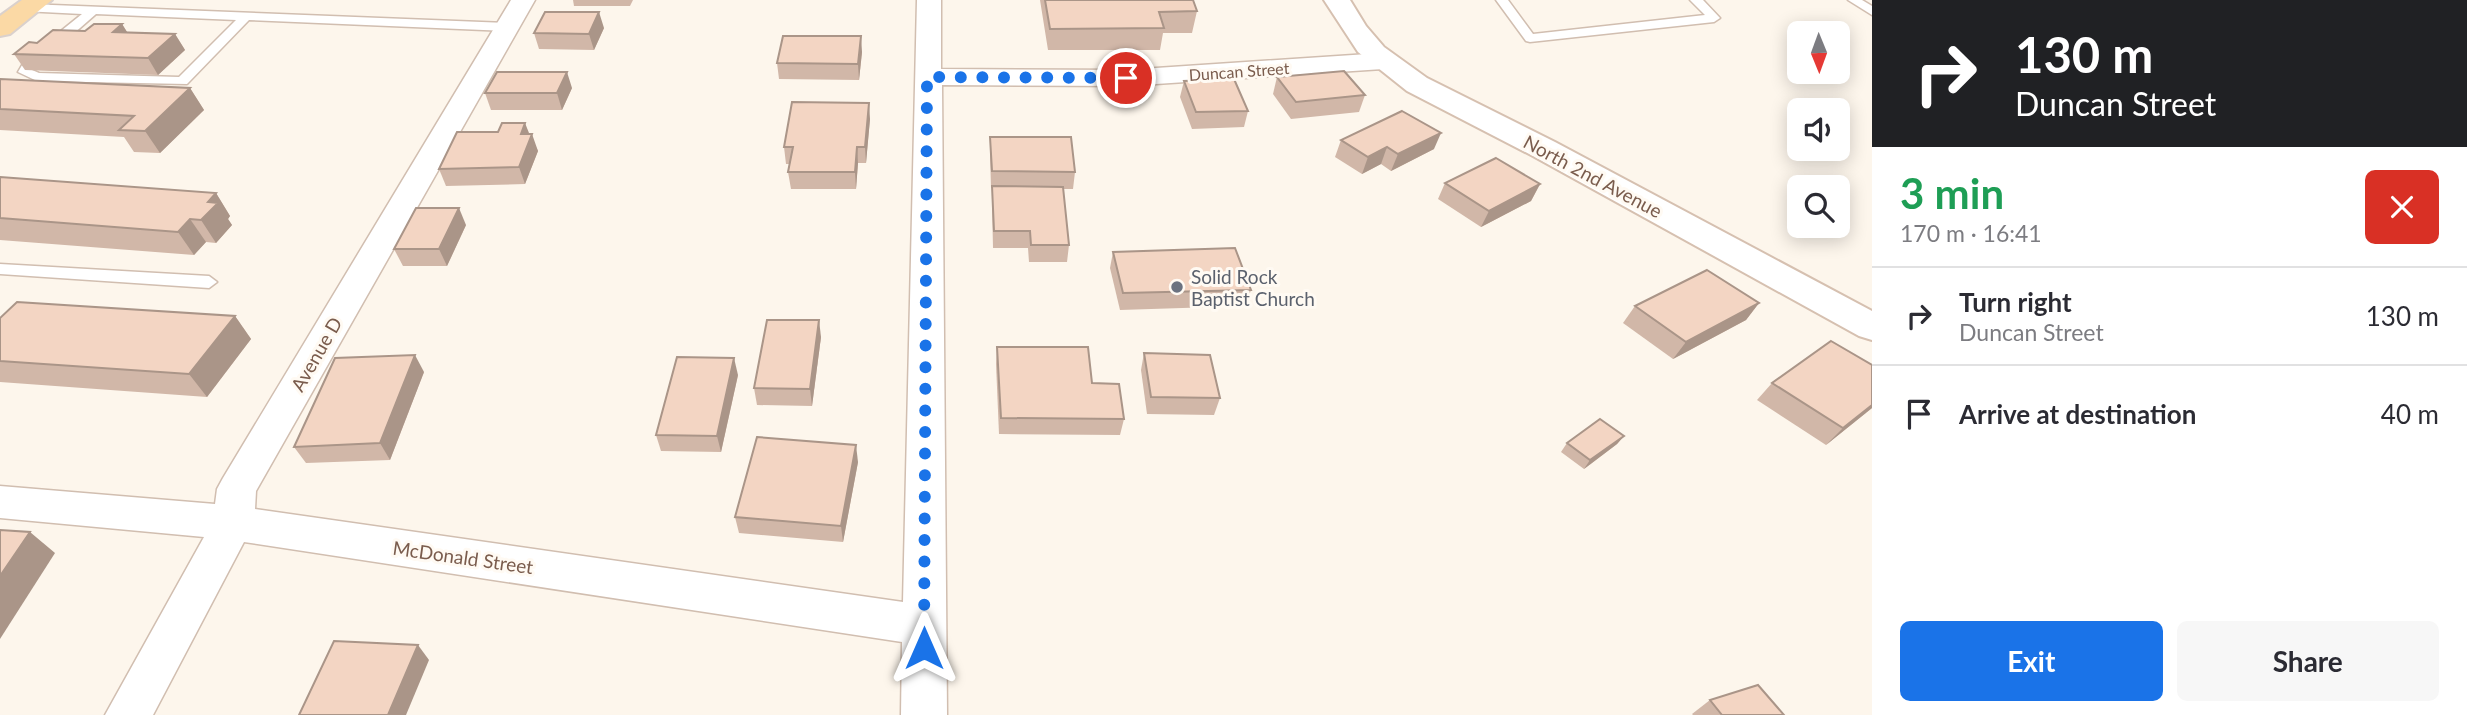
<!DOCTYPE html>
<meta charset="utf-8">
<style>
body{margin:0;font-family:Lato,sans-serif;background:#f7f7f7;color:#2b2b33;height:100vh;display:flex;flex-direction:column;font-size:26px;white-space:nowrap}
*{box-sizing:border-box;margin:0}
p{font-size:23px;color:#7c7c81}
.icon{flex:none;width:38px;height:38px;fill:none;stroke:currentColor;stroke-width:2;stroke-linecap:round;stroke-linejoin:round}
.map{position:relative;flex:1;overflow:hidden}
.side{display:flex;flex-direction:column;background:#fff;width:595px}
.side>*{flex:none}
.hud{background:#202124;color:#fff;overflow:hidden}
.needle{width:46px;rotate:179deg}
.buttons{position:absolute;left:1787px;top:21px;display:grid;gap:14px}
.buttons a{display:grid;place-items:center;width:63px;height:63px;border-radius:10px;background:#fff;box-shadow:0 4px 18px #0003;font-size:35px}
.pin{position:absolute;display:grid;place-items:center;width:60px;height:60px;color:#fff;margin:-30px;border:4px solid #fff;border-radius:50%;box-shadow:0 2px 7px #0007}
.me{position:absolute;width:77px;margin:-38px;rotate:0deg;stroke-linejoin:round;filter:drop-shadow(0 0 5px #0008)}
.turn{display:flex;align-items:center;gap:24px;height:147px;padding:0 28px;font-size:32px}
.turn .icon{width:91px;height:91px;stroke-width:2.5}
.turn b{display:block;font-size:49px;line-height:60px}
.round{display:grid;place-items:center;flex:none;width:74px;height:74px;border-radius:10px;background:#f7f7f7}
.summary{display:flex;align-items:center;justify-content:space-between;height:119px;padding:0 28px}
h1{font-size:42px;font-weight:700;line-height:52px;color:#1e9e55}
.primary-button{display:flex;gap:14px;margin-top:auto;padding:14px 28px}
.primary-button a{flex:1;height:80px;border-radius:10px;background:#1a73e8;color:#fff;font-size:28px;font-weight:700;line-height:80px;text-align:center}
.primary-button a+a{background:#f7f7f7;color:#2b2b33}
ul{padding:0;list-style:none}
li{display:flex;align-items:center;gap:21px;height:98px;padding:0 28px;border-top:2px solid #e1e1e2}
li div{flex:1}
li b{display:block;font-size:26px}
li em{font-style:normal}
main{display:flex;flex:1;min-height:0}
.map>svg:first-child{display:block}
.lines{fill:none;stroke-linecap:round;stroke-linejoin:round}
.lane-casing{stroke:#d1beb0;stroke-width:3}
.street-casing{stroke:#d1beb0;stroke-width:3}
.secondary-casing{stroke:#d6c0b0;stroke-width:4}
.primary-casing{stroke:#dad1cd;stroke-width:4}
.lane{fill:#fff;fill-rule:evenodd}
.street{fill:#fff;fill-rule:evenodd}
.secondary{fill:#fff;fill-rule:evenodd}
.primary{fill:#fbd9a5;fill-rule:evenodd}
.wall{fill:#d1b7a8}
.shaded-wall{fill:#aa9588}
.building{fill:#f3d5c3;stroke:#aa9588;stroke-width:2}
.route{stroke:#1a73e8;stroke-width:12;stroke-dasharray:0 21.6}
.worship-dot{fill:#6b7280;stroke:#fffaf3;stroke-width:2.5}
.labels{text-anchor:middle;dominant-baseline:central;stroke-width:6;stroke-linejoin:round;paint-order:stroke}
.far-street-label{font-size:16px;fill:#7a5c4d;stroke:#fffaf3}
.street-label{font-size:19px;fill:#7a5c4d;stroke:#fffaf3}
.worship-label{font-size:19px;fill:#5b616d;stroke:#fffaf3;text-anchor:start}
</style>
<main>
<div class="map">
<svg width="1872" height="715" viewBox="0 0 1872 715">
<rect width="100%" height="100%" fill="#fdf6ec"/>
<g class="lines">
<g class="lane-casing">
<g id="lane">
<path d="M1496,0h12l25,34 172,-19 -15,-15h13l17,18 -6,4 -184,20 -4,-1z"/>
<path d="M1848,0h14l10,6v9z"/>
<path d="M27,4l480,19 6,4 -6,4 -258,-11 -62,64 -150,-3 -19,-9 7,-12 57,-46 -59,-3 -2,-3zM96,14l140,6 -57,57 -140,-4 -7,-3z"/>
<path d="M0,264l209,12 8,6 -8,6 -209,-14z"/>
</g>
</g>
<g class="street-casing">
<path id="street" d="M511,0h24l-279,491 -1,18 648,93 14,-602h24v69l185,1 257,-17 9,3 4,5 -4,5 -9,3 -257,17 -184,-1 5,630h-46l1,-73 -658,-100 -91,173h-48l99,-178 -204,-19v-32l215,18 2,-15 6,-11z"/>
</g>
<g class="secondary-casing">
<path id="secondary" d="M1324,0h26l16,26 18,21 43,31 128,64 317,169v29l-13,-4 -326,-180 -126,-65 -49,-39z"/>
</g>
<g class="primary-casing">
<path id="primary" d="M22,0h30l-42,34 -10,2v-20z"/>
</g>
<use href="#lane" class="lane"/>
<use href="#street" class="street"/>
<use href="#secondary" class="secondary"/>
<use href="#primary" class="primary"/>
</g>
<g class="wall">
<path d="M573,0h60l-3,6h-56z"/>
<path d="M1040,0h153l4,11 -5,22h-29l-3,17h-112z"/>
<path d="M122,24l5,8 48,2 10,16 -27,25 -133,-5 -11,-16 23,-11 48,-12z"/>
<path d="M604,28l-10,22 -55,-1 -5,-16z"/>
<path d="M862,52l-3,28 -80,-1 -2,-16z"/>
<path d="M1277,77l88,18 -6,17 -68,7 -18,-25z"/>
<path d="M0,79l190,9 14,22 -44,43 -26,-1 -10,-15 -124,-7z"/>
<path d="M1184,81l64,30 -4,16 -52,2 -12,-32z"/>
<path d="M572,88l-10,22h-71l-6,-17z"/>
<path d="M870,119l-4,44h-8l-2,26h-65l-3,-17 2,-8h-4l-2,-17z"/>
<path d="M529,134l9,17 -13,33 -79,2 -7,-17z"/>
<path d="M990,137l85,35 -2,17h-10l6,56 -2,17h-38l-1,-14h-35l-1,-45v-15h-1l-1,-35z"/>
<path d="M1341,140l93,9 -43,22 -10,-7 -19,10 -27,-17z"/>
<path d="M0,177l216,16 14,23 -2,3 4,6 -16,18 -10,-1 -12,13 -194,-15z"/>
<path d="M1445,183l95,1 -9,17 -50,26 -43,-28z"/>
<path d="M466,225l-19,41h-44l-9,-17z"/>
<path d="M1113,252l138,38 -6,16 -125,4 -10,-42z"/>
<path d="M1759,303l-13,17 -73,39 -50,-36 12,-17z"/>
<path d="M235,316l16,23 -44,58 -207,-15v-64z"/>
<path d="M821,337l-9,69 -55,-1 -3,-17z"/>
<path d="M997,347l95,36 32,36 -4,16 -121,-1 -3,-70z"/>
<path d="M1144,353l76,45 -6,17 -67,-1 -6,-44z"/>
<path d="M1872,365v43l-46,37 -69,-45 15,-17z"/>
<path d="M424,372l-34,88 -84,3 -12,-16z"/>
<path d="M738,375l-17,77 -60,-1 -5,-16z"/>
<path d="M1624,436l-7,8 -33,25 -23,-17 6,-9z"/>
<path d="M858,462l-15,80 -104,-9 -4,-16z"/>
<path d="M1710,700l74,15h-91l-1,-1z"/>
</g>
<g class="shaded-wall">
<path d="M599,12l5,16 -10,22 -5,-16z"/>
<path d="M122,24l10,16 -19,-8z"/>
<path d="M175,34l10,16 -27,25 -10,-17z"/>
<path d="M861,36l1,16 -3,28 -1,-16z"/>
<path d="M567,72l5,16 -10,22 -5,-17z"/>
<path d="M190,88l14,22 -44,43 -15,-22z"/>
<path d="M869,103l1,16 -4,44 -1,-16z"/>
<path d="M525,123l6,15 1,-4 6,17 -13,33 -6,-17 2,-33z"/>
<path d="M1441,133l-7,16 -43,22 7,-17z"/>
<path d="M857,147l1,16 -2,26 -1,-17z"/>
<path d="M1387,147l-6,17 -19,10 6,-17z"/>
<path d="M1540,184l-9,17 -50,26 8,-16z"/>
<path d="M216,193l14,23 -2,3 4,6 -16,18 -15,-23 7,-18z"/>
<path d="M459,208l7,17 -19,41 -8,-17z"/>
<path d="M190,219l16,23 -12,13 -16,-23z"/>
<path d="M1759,303l-13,17 -73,39 13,-17z"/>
<path d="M235,316l16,23 -44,58 -18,-23z"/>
<path d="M819,320l2,17 -9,69 -2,-17z"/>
<path d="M415,355l9,17 -34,88 -10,-17z"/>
<path d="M734,358l4,17 -17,77 -4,-16z"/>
<path d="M1872,405v3l-46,37 17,-17z"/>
<path d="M1624,436l-7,8 -33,25 6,-9z"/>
<path d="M856,445l2,17 -15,80 -2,-16z"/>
<path d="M30,532l25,21 -55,86v-63z"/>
<path d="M418,645l11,15 -23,55h-18z"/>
</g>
<g class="building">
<path d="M1045,0h148l4,11 -38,1 5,16 -114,1z"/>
<path d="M545,12h54l-10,22 -55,-1z"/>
<path d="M94,24h28l-9,8 62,2 -27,24 -134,-4 15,-12 8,1 16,-13 32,1z"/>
<path d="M783,36h78l-3,28 -81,-1z"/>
<path d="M1344,71l21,24 -69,7 -19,-25z"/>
<path d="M497,72h70l-10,21h-72z"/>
<path d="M0,79l190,9 -45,43 -26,-1 15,-14 -134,-7z"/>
<path d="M1234,79l14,32 -52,1 -12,-31z"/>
<path d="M792,102l77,1 -4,44h-8l-2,25h-67l5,-25h-9z"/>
<path d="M1402,111l39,22 -43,21 -11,-7 -19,10 -27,-17z"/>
<path d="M502,123h23l-4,11h11l-13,33 -80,2 18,-37h41z"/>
<path d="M990,137h81l4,35 -83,-1z"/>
<path d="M1496,158l44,26 -51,27 -44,-28z"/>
<path d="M0,177l216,16 -8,9 10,1 -17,17 -11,-1 -12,13 -178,-14z"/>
<path d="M992,186l71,1 6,58h-38l-1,-14h-36z"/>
<path d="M416,208h43l-20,41h-45z"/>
<path d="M1235,248l16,42 -128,3 -10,-41z"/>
<path d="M1707,270l52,33 -73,39 -51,-36z"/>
<path d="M17,302l218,14 -46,58 -189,-13v-43z"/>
<path d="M767,320h52l-9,69 -56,-1z"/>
<path d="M1831,341l41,24v40l-29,23 -71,-45z"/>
<path d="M997,347h91l4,36 27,1 5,35 -123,-1z"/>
<path d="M1144,353l66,2 10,43 -69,-1z"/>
<path d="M415,355l-35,88 -86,4 41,-89z"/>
<path d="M677,357l57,1 -17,78 -61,-1z"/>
<path d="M1600,419l24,17 -34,24 -23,-17z"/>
<path d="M757,437l99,8 -15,81 -106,-9z"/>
<path d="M0,530l30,2 -30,44z"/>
<path d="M334,641l84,4 -30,70h-89z"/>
<path d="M1758,685l26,30h-62l-12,-15z"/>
</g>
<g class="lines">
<path class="route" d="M924,648l3,-571 199,1"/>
</g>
<circle class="worship-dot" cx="1177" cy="287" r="7"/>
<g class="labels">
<g class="far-street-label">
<text transform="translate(1239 71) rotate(-4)">Duncan Street</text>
</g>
<g class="street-label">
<text transform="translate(1593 176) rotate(28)">North 2nd Avenue</text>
<text transform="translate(316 354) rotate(-60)">Avenue D</text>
<text transform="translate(463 557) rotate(8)">McDonald Street</text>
</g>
<g class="worship-label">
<text x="1191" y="276">Solid Rock<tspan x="1191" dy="22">Baptist Church</tspan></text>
</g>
</g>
</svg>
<div class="buttons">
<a><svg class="needle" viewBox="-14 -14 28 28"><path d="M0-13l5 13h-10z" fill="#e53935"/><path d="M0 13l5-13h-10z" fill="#7c7c81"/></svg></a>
<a><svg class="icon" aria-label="sound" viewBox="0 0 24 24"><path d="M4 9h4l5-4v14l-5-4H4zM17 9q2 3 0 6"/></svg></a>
<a><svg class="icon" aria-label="search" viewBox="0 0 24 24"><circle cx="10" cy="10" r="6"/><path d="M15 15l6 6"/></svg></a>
</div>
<div class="pin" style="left:1126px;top:78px;background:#d93025"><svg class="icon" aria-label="arrive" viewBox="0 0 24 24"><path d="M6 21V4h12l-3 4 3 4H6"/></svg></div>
<svg class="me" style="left:924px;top:648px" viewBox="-20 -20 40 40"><path d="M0-17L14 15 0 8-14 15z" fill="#1a73e8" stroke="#fff" stroke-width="4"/></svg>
</div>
<section class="side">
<div class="hud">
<div class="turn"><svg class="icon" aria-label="right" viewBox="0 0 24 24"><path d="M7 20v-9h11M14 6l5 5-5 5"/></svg><div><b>130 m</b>Duncan Street</div></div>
</div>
<div class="summary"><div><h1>3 min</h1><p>170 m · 16:41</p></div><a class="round" style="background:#d93025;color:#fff"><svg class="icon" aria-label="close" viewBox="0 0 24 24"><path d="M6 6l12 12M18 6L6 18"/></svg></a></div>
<ul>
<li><svg class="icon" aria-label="right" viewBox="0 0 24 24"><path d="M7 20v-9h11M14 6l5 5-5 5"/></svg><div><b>Turn right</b><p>Duncan Street</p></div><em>130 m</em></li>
<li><svg class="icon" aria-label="arrive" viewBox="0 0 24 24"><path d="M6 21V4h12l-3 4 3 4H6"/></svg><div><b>Arrive at destination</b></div><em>40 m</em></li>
</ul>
<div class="primary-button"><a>Exit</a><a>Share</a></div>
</section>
</main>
